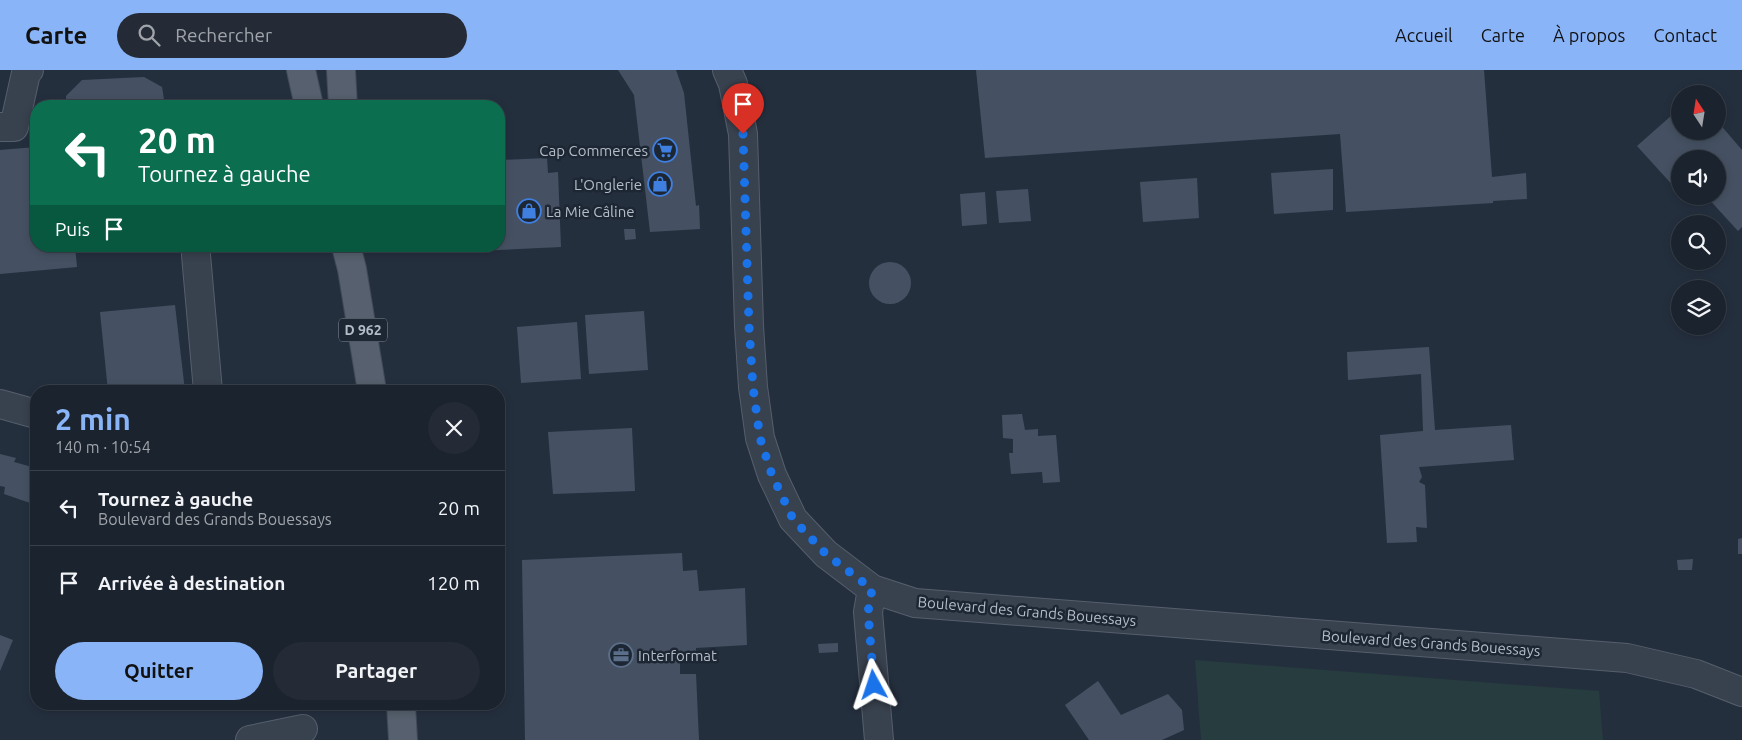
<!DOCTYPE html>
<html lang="fr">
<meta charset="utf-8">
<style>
body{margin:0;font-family:Ubuntu,sans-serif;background:#242b36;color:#f1f3f6;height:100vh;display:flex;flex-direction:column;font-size:19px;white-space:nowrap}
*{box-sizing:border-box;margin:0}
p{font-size:16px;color:#a0a4aa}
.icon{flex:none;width:28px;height:28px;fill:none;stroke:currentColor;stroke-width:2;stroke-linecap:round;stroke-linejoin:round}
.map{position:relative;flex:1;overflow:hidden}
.details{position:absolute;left:30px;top:315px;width:475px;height:325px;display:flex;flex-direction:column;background:#1b232e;border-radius:20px;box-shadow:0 2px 8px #0003,0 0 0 1px #39404a}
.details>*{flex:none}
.banner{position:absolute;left:30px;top:30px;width:475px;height:152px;border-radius:20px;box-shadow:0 2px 8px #0003,0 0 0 1px #39404a;background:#0b6e4f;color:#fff;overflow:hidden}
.needle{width:32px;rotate:348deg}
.fabs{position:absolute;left:1671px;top:15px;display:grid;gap:10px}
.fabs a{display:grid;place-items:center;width:55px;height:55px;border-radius:50%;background:#1b232e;box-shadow:0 2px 8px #0003,0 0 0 1px #39404a;font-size:25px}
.pin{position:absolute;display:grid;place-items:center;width:42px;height:42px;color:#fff;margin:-51px -21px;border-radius:50% 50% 50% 0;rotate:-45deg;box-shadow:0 0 5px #0007}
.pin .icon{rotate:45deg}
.me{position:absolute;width:55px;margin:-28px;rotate:355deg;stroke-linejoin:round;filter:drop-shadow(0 0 4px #0008)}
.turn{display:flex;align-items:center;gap:18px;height:105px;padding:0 25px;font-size:22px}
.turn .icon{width:65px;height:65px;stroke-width:2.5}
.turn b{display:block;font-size:35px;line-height:42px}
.then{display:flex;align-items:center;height:48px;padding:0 25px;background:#0003;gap:10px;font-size:19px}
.round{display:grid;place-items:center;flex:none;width:52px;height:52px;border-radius:26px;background:#242b36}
.overview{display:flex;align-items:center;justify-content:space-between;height:85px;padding:0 25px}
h1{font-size:30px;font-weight:600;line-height:38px;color:#8ab4f8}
.cta{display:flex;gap:10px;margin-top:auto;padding:10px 25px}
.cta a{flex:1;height:58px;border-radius:30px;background:#8ab4f8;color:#111;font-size:20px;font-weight:600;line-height:58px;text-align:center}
.cta a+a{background:#242b36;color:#f1f3f6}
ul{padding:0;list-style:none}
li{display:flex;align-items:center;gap:15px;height:75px;padding:0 25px;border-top:1px solid #39404a}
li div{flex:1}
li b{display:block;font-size:19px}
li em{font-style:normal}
header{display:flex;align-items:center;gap:30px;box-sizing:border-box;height:70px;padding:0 25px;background:#8ab4f8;color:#111}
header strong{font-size:24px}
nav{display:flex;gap:28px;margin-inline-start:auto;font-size:18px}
.search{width:350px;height:45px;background:#242b36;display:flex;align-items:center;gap:12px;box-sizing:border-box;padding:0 18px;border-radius:28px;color:#a0a4aa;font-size:19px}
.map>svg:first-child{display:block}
.green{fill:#263c3f}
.building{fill:#455162}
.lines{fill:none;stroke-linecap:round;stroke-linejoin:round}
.minor-casing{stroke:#565f6c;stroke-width:30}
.major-casing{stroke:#414a57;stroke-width:30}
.minor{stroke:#38414e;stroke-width:28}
.major{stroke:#56606e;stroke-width:28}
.route{stroke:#1a73e8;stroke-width:9;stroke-dasharray:0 16.2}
.labels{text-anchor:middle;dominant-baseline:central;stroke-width:5;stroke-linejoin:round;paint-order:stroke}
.shield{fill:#1d2633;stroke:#878f9c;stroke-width:1}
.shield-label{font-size:14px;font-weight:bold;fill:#b4bcc9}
.poi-label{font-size:15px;fill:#b4bcc9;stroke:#1d2633;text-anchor:end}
.street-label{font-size:15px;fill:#b4bcc9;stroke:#1d2633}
</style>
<header>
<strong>Carte</strong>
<div class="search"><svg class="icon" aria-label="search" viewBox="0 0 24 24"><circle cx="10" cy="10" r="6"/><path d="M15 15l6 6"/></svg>Rechercher</div>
<nav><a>Accueil</a><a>Carte</a><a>À propos</a><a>Contact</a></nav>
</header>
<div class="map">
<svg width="1742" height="670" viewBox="0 0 1742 670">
<rect width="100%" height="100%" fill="#242f3e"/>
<path class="green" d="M1195,590l404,31 4,49h-402z"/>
<g class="building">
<path d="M618,0h58l8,23 12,113 3,-1 1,24 -50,3 -16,-137z"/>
<path d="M976,0h508l8,107 34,-4 1,26 -34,2v2l-147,9 -6,-78 -355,24z"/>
<path d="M144,7l18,10 3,19h-99v-10l16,-16z"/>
<path d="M1680,38v23h38v-9l24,28v77l-4,4 -32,-35h12v-37h-38v28l-3,3 -40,-44z"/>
<path d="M36,77v99h39l2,21 -77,7v-124z"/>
<path d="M547,88l1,15 10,-1 3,75 -103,5v-6h41v-86z"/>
<path d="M1333,99v41l-59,4 -3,-41z"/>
<path d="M1197,108l2,40 -56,4 -3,-40z"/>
<path d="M1028,119l3,32 -32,2 -3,-32z"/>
<path d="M985,122l2,32 -25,2 -2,-32z"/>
<path d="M624,159h11l1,10 -11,1z"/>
<circle cx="890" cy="213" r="21"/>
<path d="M175,235l10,86h-77l-8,-79z"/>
<path d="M644,241l4,59 -59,4 -4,-59z"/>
<path d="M577,252l4,57 -60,4 -4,-56z"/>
<path d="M1429,277l6,83 76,-5 3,35 -95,7 3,10 -3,5 6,3 2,43 -11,-1 1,15 -30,1 -7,-108 43,-4 -2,-57 -73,6 -1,-28z"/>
<path d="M1022,344l3,16 13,-1v7l18,-1 4,47 -17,1 -1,-11 -31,2 -2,-21h4v-14l-10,-1 -1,-23z"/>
<path d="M632,358l3,63 -82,3 -5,-62z"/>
<path d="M0,384l16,4 -2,4 22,6v23l-3,13 -29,-10 1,-7 -5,-1z"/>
<path d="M1742,468v16h-4v-15z"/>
<path d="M682,483l1,18 14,-1 2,21 46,-3 2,57 -51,3v10l-16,1v15h16l3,66h-174l-3,-180z"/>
<path d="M1693,489l-1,11h-14l-1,-10z"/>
<path d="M36,546v24l-7,-2z"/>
<path d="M0,565l13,5 -13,31z"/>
<path d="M838,573v9l-19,1 -1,-9z"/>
<path d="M1098,611l23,34 47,-21 14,16 2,20 -22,10h-73l-24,-35z"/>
</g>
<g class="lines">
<g class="minor-casing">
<g id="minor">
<path d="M727,0l6,14 10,50 6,192 4,61 7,51 12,37 21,44 33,35 46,35 43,14 712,55 69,16 46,18"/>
<path d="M0,57h14l12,-54 3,-3"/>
<path d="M196,185l12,136"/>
<path d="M0,334l36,10"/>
<path d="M872,519l-4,23 11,128"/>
<path d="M250,670l53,-11"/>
</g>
</g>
<g class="major-casing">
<g id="major">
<path d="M301,0l8,36"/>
<path d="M341,0l2,36"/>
<path d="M346,176l6,23 20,122"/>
<path d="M401,634l2,36"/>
</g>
</g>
<use href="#minor" class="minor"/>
<use href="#major" class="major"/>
</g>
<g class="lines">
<path class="route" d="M743,64l6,192 4,61 7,51 12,37 21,44 33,35 46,35 -4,23 6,73"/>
</g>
<defs>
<g id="supermarket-ring" transform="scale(1.25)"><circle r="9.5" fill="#1d2633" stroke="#3f7fe0" stroke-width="1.5"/><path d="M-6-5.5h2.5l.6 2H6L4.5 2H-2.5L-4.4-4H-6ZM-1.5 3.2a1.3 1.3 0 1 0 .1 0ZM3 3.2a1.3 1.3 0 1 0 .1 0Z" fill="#3f7fe0"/></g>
<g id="shop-ring" transform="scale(1.25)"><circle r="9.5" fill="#1d2633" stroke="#3f7fe0" stroke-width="1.5"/><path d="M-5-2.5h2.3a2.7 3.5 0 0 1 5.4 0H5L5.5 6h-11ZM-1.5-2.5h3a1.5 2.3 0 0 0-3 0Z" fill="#3f7fe0"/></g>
<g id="office-ring" transform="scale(1.25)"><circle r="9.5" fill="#1d2633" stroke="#5c6f8a" stroke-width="1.5"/><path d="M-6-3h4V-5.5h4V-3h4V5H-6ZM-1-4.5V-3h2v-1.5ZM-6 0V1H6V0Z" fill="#5c6f8a"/></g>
</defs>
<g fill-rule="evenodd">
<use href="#supermarket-ring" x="665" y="80"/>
<use href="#shop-ring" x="660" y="114"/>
<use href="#shop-ring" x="529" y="141"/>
<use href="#office-ring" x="621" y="585"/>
</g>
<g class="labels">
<rect class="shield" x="339" y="248.5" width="48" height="23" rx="4"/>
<g class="shield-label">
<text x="363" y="260">D 962</text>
</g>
<g class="poi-label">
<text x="648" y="80">Cap Commerces</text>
<text x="642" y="114">L'Onglerie</text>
<text x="546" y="141" text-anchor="start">La Mie Câline</text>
<text x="638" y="585" text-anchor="start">Interformat</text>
</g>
<g class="street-label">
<text transform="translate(1027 541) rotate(5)">Boulevard des Grands Bouessays</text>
<text transform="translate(1431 573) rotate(4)">Boulevard des Grands Bouessays</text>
</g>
</g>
</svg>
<div class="fabs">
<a><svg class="needle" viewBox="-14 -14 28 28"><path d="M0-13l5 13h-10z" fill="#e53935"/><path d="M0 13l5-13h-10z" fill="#a0a4aa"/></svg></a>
<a><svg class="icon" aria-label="sound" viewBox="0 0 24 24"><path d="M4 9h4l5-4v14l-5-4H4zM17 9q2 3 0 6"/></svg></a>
<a><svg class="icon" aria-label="search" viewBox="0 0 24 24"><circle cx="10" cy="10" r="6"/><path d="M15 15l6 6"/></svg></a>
<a><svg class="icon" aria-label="layers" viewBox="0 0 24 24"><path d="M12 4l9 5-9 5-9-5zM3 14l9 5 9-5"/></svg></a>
</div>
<div class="pin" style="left:743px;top:64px;background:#d93025"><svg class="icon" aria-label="arrive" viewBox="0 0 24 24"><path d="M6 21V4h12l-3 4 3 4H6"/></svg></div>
<svg class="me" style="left:874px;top:615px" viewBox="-20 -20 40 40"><path d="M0-17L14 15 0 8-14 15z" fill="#1a73e8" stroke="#fff" stroke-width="4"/></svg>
<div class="banner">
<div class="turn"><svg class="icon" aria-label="left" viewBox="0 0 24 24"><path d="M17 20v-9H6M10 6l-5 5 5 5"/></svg><div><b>20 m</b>Tournez à gauche</div></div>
<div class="then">Puis<svg class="icon" aria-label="arrive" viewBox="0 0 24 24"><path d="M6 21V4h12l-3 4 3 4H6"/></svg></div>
</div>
<section class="details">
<div class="overview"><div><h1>2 min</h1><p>140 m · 10:54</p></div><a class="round"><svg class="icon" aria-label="close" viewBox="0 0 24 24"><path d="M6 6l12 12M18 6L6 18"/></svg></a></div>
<ul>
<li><svg class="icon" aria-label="left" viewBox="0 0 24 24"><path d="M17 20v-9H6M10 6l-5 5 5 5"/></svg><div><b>Tournez à gauche</b><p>Boulevard des Grands Bouessays</p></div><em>20 m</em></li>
<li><svg class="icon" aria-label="arrive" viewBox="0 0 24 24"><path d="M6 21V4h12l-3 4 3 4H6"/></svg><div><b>Arrivée à destination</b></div><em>120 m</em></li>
</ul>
<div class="cta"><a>Quitter</a><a>Partager</a></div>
</section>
</div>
